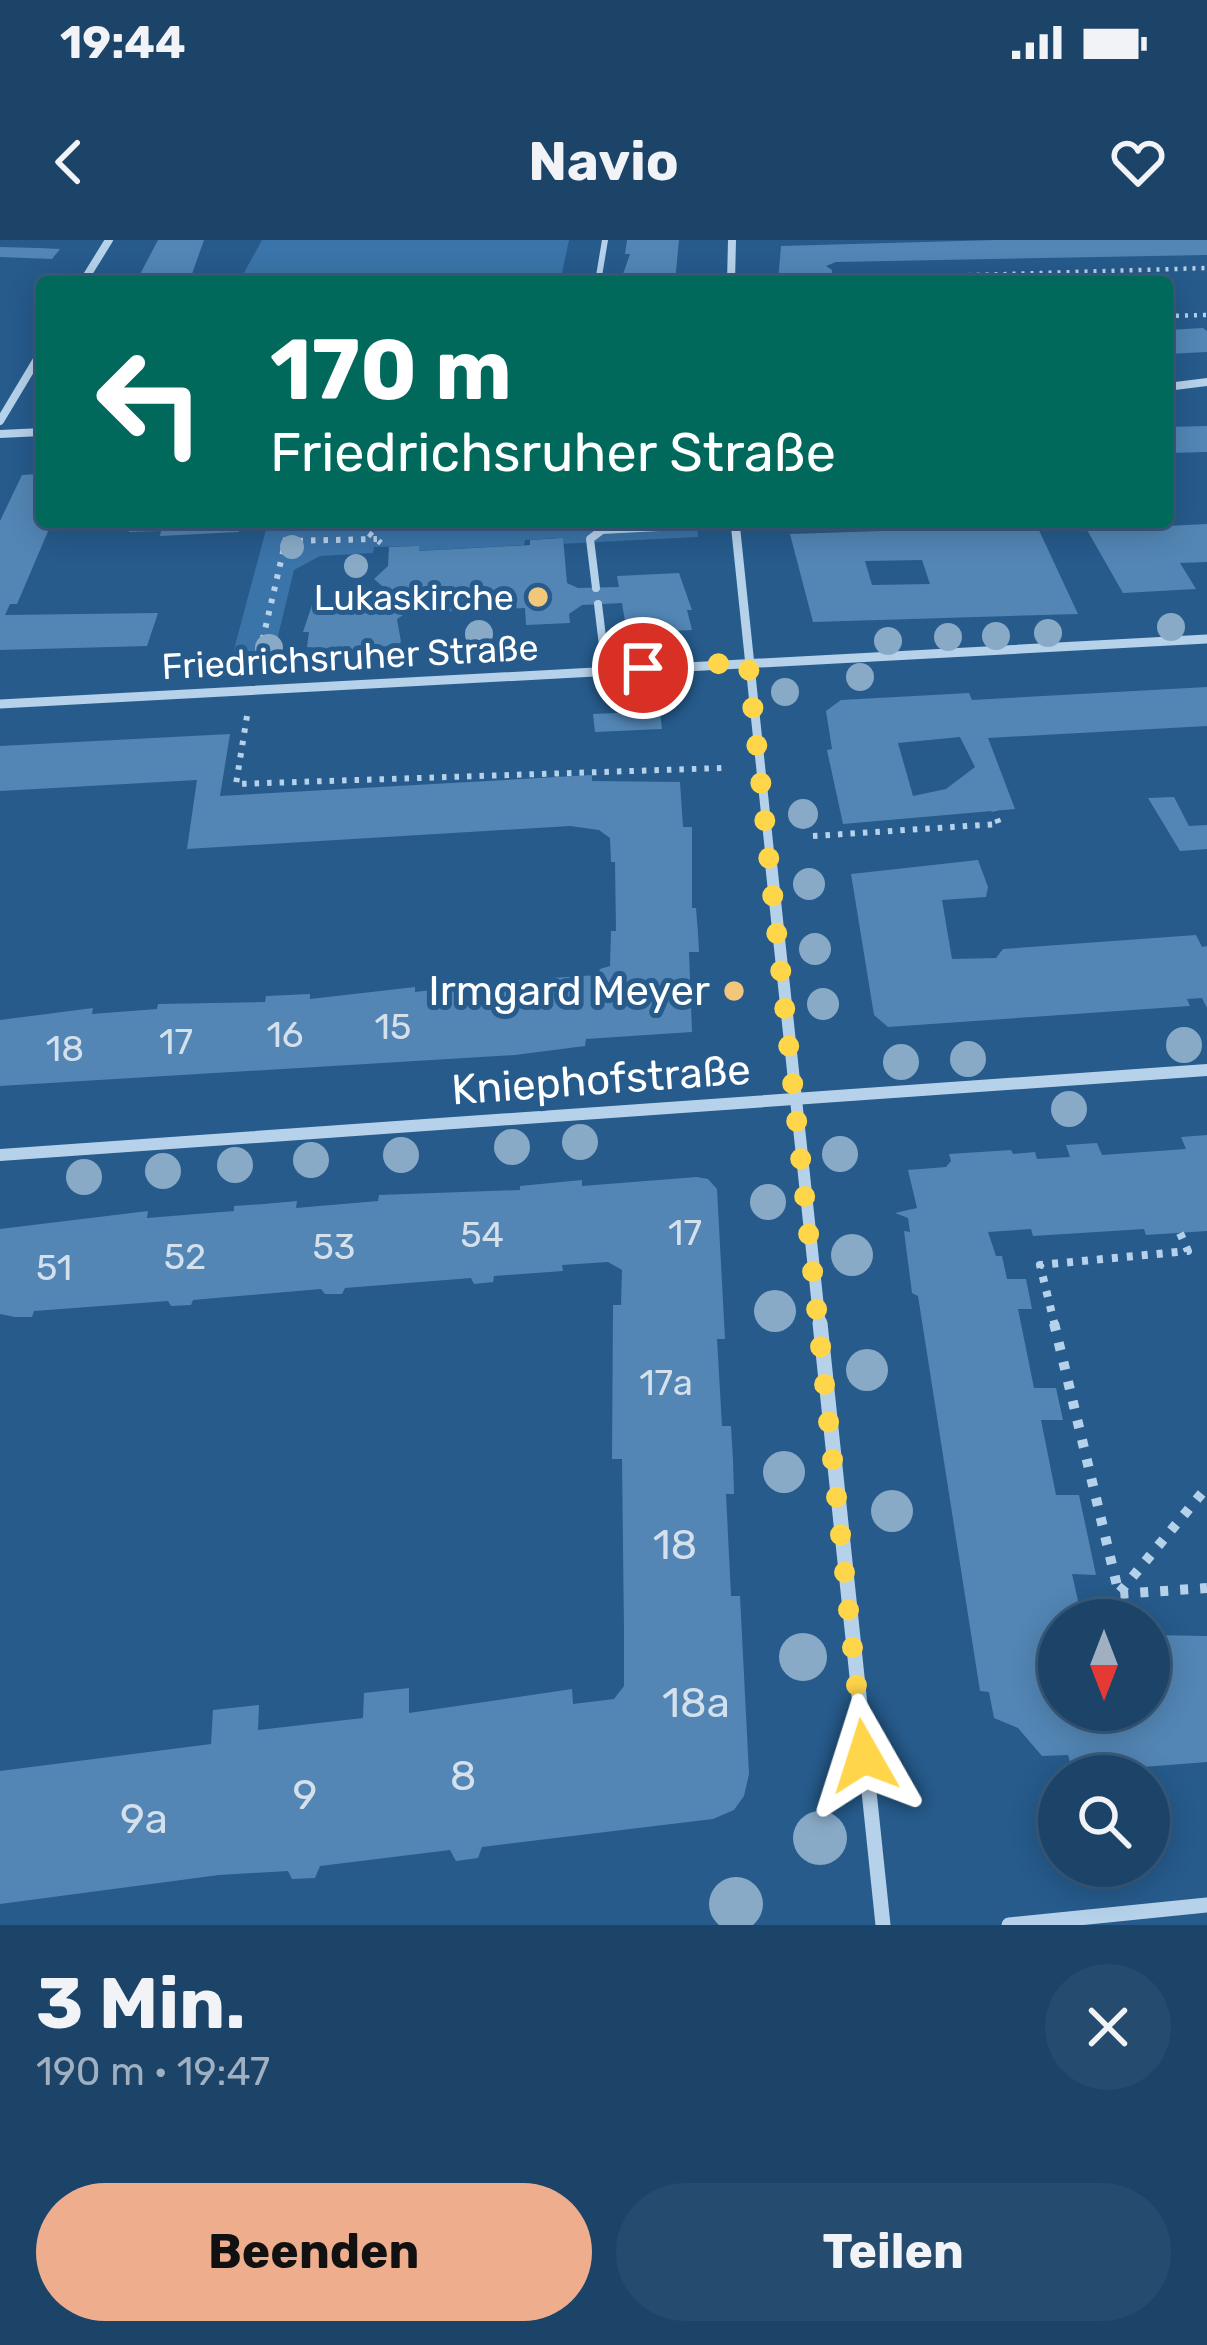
<!DOCTYPE html>
<html lang="de">
<meta charset="utf-8">
<style>
body{margin:0;font-family:Rubik,sans-serif;background:#254b6f;color:#f1f3f6;height:100vh;display:flex;flex-direction:column;font-size:45px;white-space:nowrap}
*{box-sizing:border-box;margin:0}
p{font-size:39px;color:#a0b0c0}
.icon{flex:none;width:66px;height:66px;fill:none;stroke:currentColor;stroke-width:2;stroke-linecap:round;stroke-linejoin:round}
.map{position:relative;height:1685px;overflow:hidden}
.drawer{display:flex;flex-direction:column;background:#1c4469;flex:1}
.drawer>*{flex:none}
.guide{position:absolute;left:36px;top:36px;width:1137px;height:252px;border-radius:12px;box-shadow:0 6px 30px #0003,0 0 0 3px #3a5c7d;background:#00695c;color:#fff;overflow:hidden}
.needle{width:78px;rotate:180deg}
.buttons{position:absolute;left:1038px;top:1359px;display:grid;gap:24px}
.buttons a{display:grid;place-items:center;width:132px;height:132px;border-radius:50%;background:#1c4469;box-shadow:0 6px 30px #0003,0 0 0 3px #3a5c7d;font-size:60px}
.pin{position:absolute;display:grid;place-items:center;width:102px;height:102px;color:#fff;margin:-51px;border:6px solid #fff;border-radius:50%;box-shadow:0 3px 12px #0007}
.me{position:absolute;width:132px;margin:-66px;rotate:354deg;stroke-linejoin:round;filter:drop-shadow(0 0 9px #0008)}
.turn{display:flex;align-items:center;gap:42px;height:252px;padding:0 36px;font-size:54px}
.turn .icon{width:156px;height:156px;stroke-width:2.5}
.turn b{display:block;font-size:84px;line-height:102px}
.round{display:grid;place-items:center;flex:none;width:126px;height:126px;border-radius:63px;background:#254b6f}
.headline{display:flex;align-items:center;justify-content:space-between;height:204px;padding:0 36px}
h1{font-size:72px;font-weight:700;line-height:90px}
.cta{display:flex;gap:24px;margin-top:auto;padding:24px 36px}
.cta a{flex:1;height:138px;border-radius:72px;background:#eead8d;color:#111;font-size:48px;font-weight:700;line-height:138px;text-align:center}
.cta a+a{background:#254b6f;color:#f1f3f6}
.status{display:flex;justify-content:space-between;align-items:center;height:84px;padding:0 60px;background:#1c4469;direction:ltr}
.status svg{height:33px;fill:currentColor}
header{display:flex;justify-content:space-between;align-items:center;height:156px;padding:0 36px;background:#1c4469;font-size:54px;font-weight:700}
.map>svg:first-child{display:block}
.green{fill:#3b74a9}
.building{fill:#5386b5;fill-rule:evenodd}
.lines{fill:none;stroke-linecap:round;stroke-linejoin:round}
.path-far3{stroke:#b6d1ea;stroke-width:4.5;stroke-dasharray:3 6;stroke-linecap:butt}
.path-far2{stroke:#b6d1ea;stroke-width:6;stroke-dasharray:4.5 8;stroke-linecap:butt}
.path-far1{stroke:#b6d1ea;stroke-width:8;stroke-dasharray:6 9;stroke-linecap:butt}
.path{stroke:#b6d1ea;stroke-width:10;stroke-dasharray:8 12;stroke-linecap:butt}
.service-far1{stroke:#b6d1ea;stroke-width:6}
.service{stroke:#b6d1ea;stroke-width:8}
.minor-far3{stroke:#b6d1ea;stroke-width:8}
.minor-far2{stroke:#b6d1ea;stroke-width:9}
.minor-far1{stroke:#b6d1ea;stroke-width:12}
.minor{stroke:#b6d1ea;stroke-width:15}
.tertiary{fill:#b6d1ea;fill-rule:evenodd}
.tree{fill:#89aac7}
.route{stroke:#ffd54a;stroke-width:21;stroke-dasharray:0 37.8}
.poi-dot{fill:#f3c77b;stroke:#265b8c;stroke-width:4.5}
.labels{text-anchor:middle;dominant-baseline:central;stroke-width:10;stroke-linejoin:round;paint-order:stroke}
.far-poi-label{font-size:36px;fill:#fff;stroke:#265b8c;text-anchor:end}
.far-street-label{font-size:36px;fill:#fff;stroke:#265b8c}
.number-label{font-size:36px;fill:#d4e1ec}
.poi-label{font-size:42px;fill:#fff;stroke:#265b8c;text-anchor:end}
.street-label{font-size:42px;fill:#fff;stroke:#265b8c}
.near-number-label{font-size:42px;fill:#d4e1ec}
</style>
<div class="status"><b>19:44</b><svg viewBox="0 0 49 12"><path d="M0 12V9h3v3zM5 12V6h3v6zM10 12V3h3v9zM15 12V0h3v12zM26 1h20v11H26zM47 4h2v5h-2z"/></svg></div>
<header><svg class="icon" aria-label="back" viewBox="0 0 24 24"><path d="M15 5l-7 7 7 7"/></svg>Navio<svg class="icon" aria-label="heart" viewBox="0 0 24 24"><path d="M12 20l-8-8c-3-5 5-10 8-4 3-6 11-1 8 4z"/></svg></header>
<div class="map">
<svg width="1207" height="1685" viewBox="0 0 1207 1685">
<rect width="100%" height="100%" fill="#265b8c"/>
<g class="green">
<path d="M262,0h307l-9,42h-321z"/>
<path d="M268,282h429l1,15 -139,7 -1,-6 -33,2 -1,5 -110,6v-5l-40,1 -1,6 -53,3 -26,14 -23,95 -42,3z"/>
</g>
<g class="building">
<path d="M158,0h46l-12,34 -9,8h-47z"/>
<path d="M627,0h52l-4,42 -54,-2 9,-26h-5z"/>
<path d="M996,0h211v15l-371,7 -10,4 6,4 -1,12h-53l3,-36z"/>
<path d="M0,7l39,1 21,1 -8,10 -52,-2z"/>
<path d="M1203,88l4,3v21l-40,2v-24z"/>
<path d="M1207,186v26l-40,1v-26z"/>
<path d="M42,221v61h10l-35,82h-7l-5,11 153,-2 -11,33 -147,4v-129l22,-46 14,-1z"/>
<path d="M131,282h118l-11,10 -78,4 1,-5 -32,1z"/>
<path d="M1207,284v38l-27,1 16,26 -73,4 -36,-63z"/>
<path d="M1037,286l41,88 -265,8 -23,-88zM922,320l8,24 -58,1 -7,-24z"/>
<path d="M563,298l4,45 11,5 41,-1 -2,-11 62,-3 13,37h-5l5,20 -65,3 -5,-30 -40,2 -13,9 1,9 -44,2 -1,-17 -119,5 -9,6 4,23 -4,3 -46,5 -44,-3 2,-15h-6l9,-27 75,-4 1,-10 -14,-12 14,-13 1,-19 30,-1v5l111,-6v-5z"/>
<path d="M1207,447v39l-219,12 27,71 -172,15 -16,-74 5,-1 -6,-38 15,-11 128,-7 3,7zM960,497l15,30 -29,22 -33,7 -15,-53z"/>
<path d="M660,471l2,18 -67,3 -2,-18z"/>
<path d="M230,494l-10,62 372,-21v6l88,1 3,45h9v81h4l2,25 1,19h-10l3,80 -106,7 -1,7 -70,9 -515,31v-66l93,-12 -1,6 65,-5 1,-5 107,-2 1,-6 44,-2v5l105,-12v5l106,-12v5l28,-2 3,-5 46,-3 2,-6 10,-3 1,-35h5l-1,-69h-4l-1,-24 -11,-8 -29,-4 -383,23 10,-69 -197,11v-45z"/>
<path d="M1174,557l15,29 18,-1v24l-27,2 -32,-53z"/>
<path d="M978,620l10,27 -2,10 -44,3 10,59 44,-1 7,-9 193,-14 6,12 5,-1v62l-5,-10 -15,1 3,7 -302,21 -14,-12 -23,-141z"/>
<path d="M1207,895v96l-61,4 -2,-6 -111,7 -2,-7 -43,3 8,24h6l5,23h19l6,30h-14l16,79h22l7,32h-22l15,75h23l17,80 -24,-1 9,40h-8l1,6h-15v90h90v-75l58,1v126l-103,8 -2,-6 -31,2 -3,-11 -26,1 -24,-28 -24,-10 -5,-26 -9,-1 -62,-395 -6,-3 -8,-62 6,1 -2,-14 -13,-5 22,-5 -9,-38 38,-3 5,-6 -2,-7 62,-4 2,4 22,-2 2,7 33,-2 -4,-12 31,-2 5,12 84,-6 -5,-12z"/>
<path d="M697,937l11,2 9,10 8,150h-8l5,87h9l2,34 1,34h-8l5,102h9l9,178 -5,22 -10,14 -21,9 -231,28 -4,11 -22,3 -6,-11 -130,16 -5,12 -23,1 -4,-8 -69,4 -219,29v-133l211,-27 2,-34 46,-5 -1,25 105,-12 1,-25 45,-5v25l163,-24 1,15 41,-5 10,-13v-54l-2,-173h-10l1,-154h8l1,-35 -14,-8 -46,3 1,6 -69,5 -1,6 -19,2 -3,-6 -126,10 -3,6h-17l-4,-5 -128,11 -2,5 -20,1 -3,-5 -134,10 -2,6h-17l-15,-3v-85l148,-18 -1,7 87,-7v-5l30,-2 33,-3 -1,7 82,-7 1,-6 141,-5v-4l62,-6v6z"/>
</g>
<g class="lines">
<g class="path-far3">
<path d="M870,42l5,-4 332,-10"/>
<path d="M1167,76l40,-1"/>
</g>
<g class="path-far2">
<path d="M366,282v9l15,12"/>
<path d="M286,301l91,-2"/>
<path d="M257,424l33,-142"/>
<path d="M247,476l-11,68 487,-16"/>
<path d="M813,596l186,-12 -5,-13"/>
</g>
<path class="path-far1" d="M1055,1086l-15,-61 148,-14 -8,-18"/>
<g class="path">
<path d="M1054,1083l65,271 88,-6"/>
<path d="M1120,1352l87,-105"/>
</g>
<path class="service-far1" d="M598,42l7,-42"/>
<g class="service">
<path d="M596,348l-6,-49 12,-9 133,-7"/>
<path d="M598,364l8,66"/>
</g>
<g class="minor-far3">
<path d="M83,42l26,-42"/>
<path d="M731,42l1,-42"/>
<path d="M0,181l42,-70"/>
</g>
<g class="minor-far2">
<path d="M735,282l36,344"/>
<path d="M0,464l1207,-65"/>
</g>
<g class="minor-far1">
<path d="M771,623l49,463"/>
<path d="M0,915l1207,-85"/>
</g>
<g class="minor">
<path d="M820,1083l63,602"/>
<path d="M1009,1685l198,-20"/>
</g>
<g class="tertiary">
<path d="M1207,138v8l-40,5v-8z"/>
<path d="M42,188v8l-42,2v-8z"/>
</g>
</g>
<g class="tree">
<circle cx="292" cy="307" r="12"/>
<circle cx="356" cy="326" r="12"/>
<circle cx="1171" cy="387" r="14"/>
<circle cx="1048" cy="393" r="14"/>
<circle cx="479" cy="394" r="14"/>
<circle cx="996" cy="396" r="14"/>
<circle cx="948" cy="397" r="14"/>
<circle cx="888" cy="401" r="14"/>
<circle cx="269" cy="408" r="14"/>
<circle cx="860" cy="437" r="14"/>
<circle cx="785" cy="452" r="14"/>
<circle cx="803" cy="574" r="15"/>
<circle cx="809" cy="644" r="16"/>
<circle cx="815" cy="709" r="16"/>
<circle cx="823" cy="764" r="16"/>
<circle cx="1184" cy="805" r="18"/>
<circle cx="968" cy="819" r="18"/>
<circle cx="901" cy="822" r="18"/>
<circle cx="1069" cy="869" r="18"/>
<circle cx="580" cy="902" r="18"/>
<circle cx="512" cy="907" r="18"/>
<circle cx="840" cy="914" r="18"/>
<circle cx="401" cy="915" r="18"/>
<circle cx="311" cy="920" r="18"/>
<circle cx="235" cy="925" r="18"/>
<circle cx="163" cy="931" r="18"/>
<circle cx="84" cy="937" r="18"/>
<circle cx="768" cy="962" r="18"/>
<circle cx="852" cy="1015" r="21"/>
<circle cx="775" cy="1071" r="21"/>
<circle cx="867" cy="1130" r="21"/>
<circle cx="784" cy="1232" r="21"/>
<circle cx="892" cy="1271" r="21"/>
<circle cx="803" cy="1417" r="24"/>
<circle cx="820" cy="1598" r="27"/>
<circle cx="736" cy="1664" r="27"/>
</g>
<g class="lines">
<path class="route" d="M643,428l105,-6 116,1094"/>
</g>
<g class="poi-dot">
<circle cx="538" cy="357" r="12"/>
<circle cx="734" cy="751" r="12"/>
</g>
<g class="labels">
<g class="far-poi-label">
<text x="514" y="357">Lukaskirche</text>
</g>
<g class="far-street-label">
<text transform="translate(350 417) rotate(-3)">Friedrichsruher Straße</text>
</g>
<g class="number-label">
<text x="393" y="786">15</text>
<text x="285" y="794">16</text>
<text x="176" y="801">17</text>
<text x="65" y="808">18</text>
<text x="685" y="992">17</text>
<text x="482" y="994">54</text>
<text x="334" y="1006">53</text>
<text x="185" y="1016">52</text>
<text x="54" y="1027">51</text>
<text x="666" y="1142">17a</text>
</g>
<g class="poi-label">
<text x="710" y="751">Irmgard Meyer</text>
</g>
<g class="street-label">
<text transform="translate(601 840) rotate(-4)">Kniephofstraße</text>
</g>
<g class="near-number-label">
<text x="675" y="1305">18</text>
<text x="696" y="1463">18a</text>
<text x="463" y="1536">8</text>
<text x="305" y="1555">9</text>
<text x="144" y="1579">9a</text>
</g>
</g>
</svg>
<div class="buttons">
<a><svg class="needle" viewBox="-14 -14 28 28"><path d="M0-13l5 13h-10z" fill="#e53935"/><path d="M0 13l5-13h-10z" fill="#a0b0c0"/></svg></a>
<a><svg class="icon" aria-label="search" viewBox="0 0 24 24"><circle cx="10" cy="10" r="6"/><path d="M15 15l6 6"/></svg></a>
</div>
<div class="pin" style="left:643px;top:428px;background:#d93025"><svg class="icon" aria-label="arrive" viewBox="0 0 24 24"><path d="M6 21V4h12l-3 4 3 4H6"/></svg></div>
<svg class="me" style="left:864px;top:1516px" viewBox="-20 -20 40 40"><path d="M0-17L14 15 0 8-14 15z" fill="#ffd54a" stroke="#fff" stroke-width="4"/></svg>
<div class="guide">
<div class="turn"><svg class="icon" aria-label="left" viewBox="0 0 24 24"><path d="M17 20v-9H6M10 6l-5 5 5 5"/></svg><div><b>170 m</b>Friedrichsruher Straße</div></div>
</div>
</div>
<section class="drawer">
<div class="headline"><div><h1>3 Min.</h1><p>190 m · 19:47</p></div><a class="round"><svg class="icon" aria-label="close" viewBox="0 0 24 24"><path d="M6 6l12 12M18 6L6 18"/></svg></a></div>
<div class="cta"><a>Beenden</a><a>Teilen</a></div>
</section>
